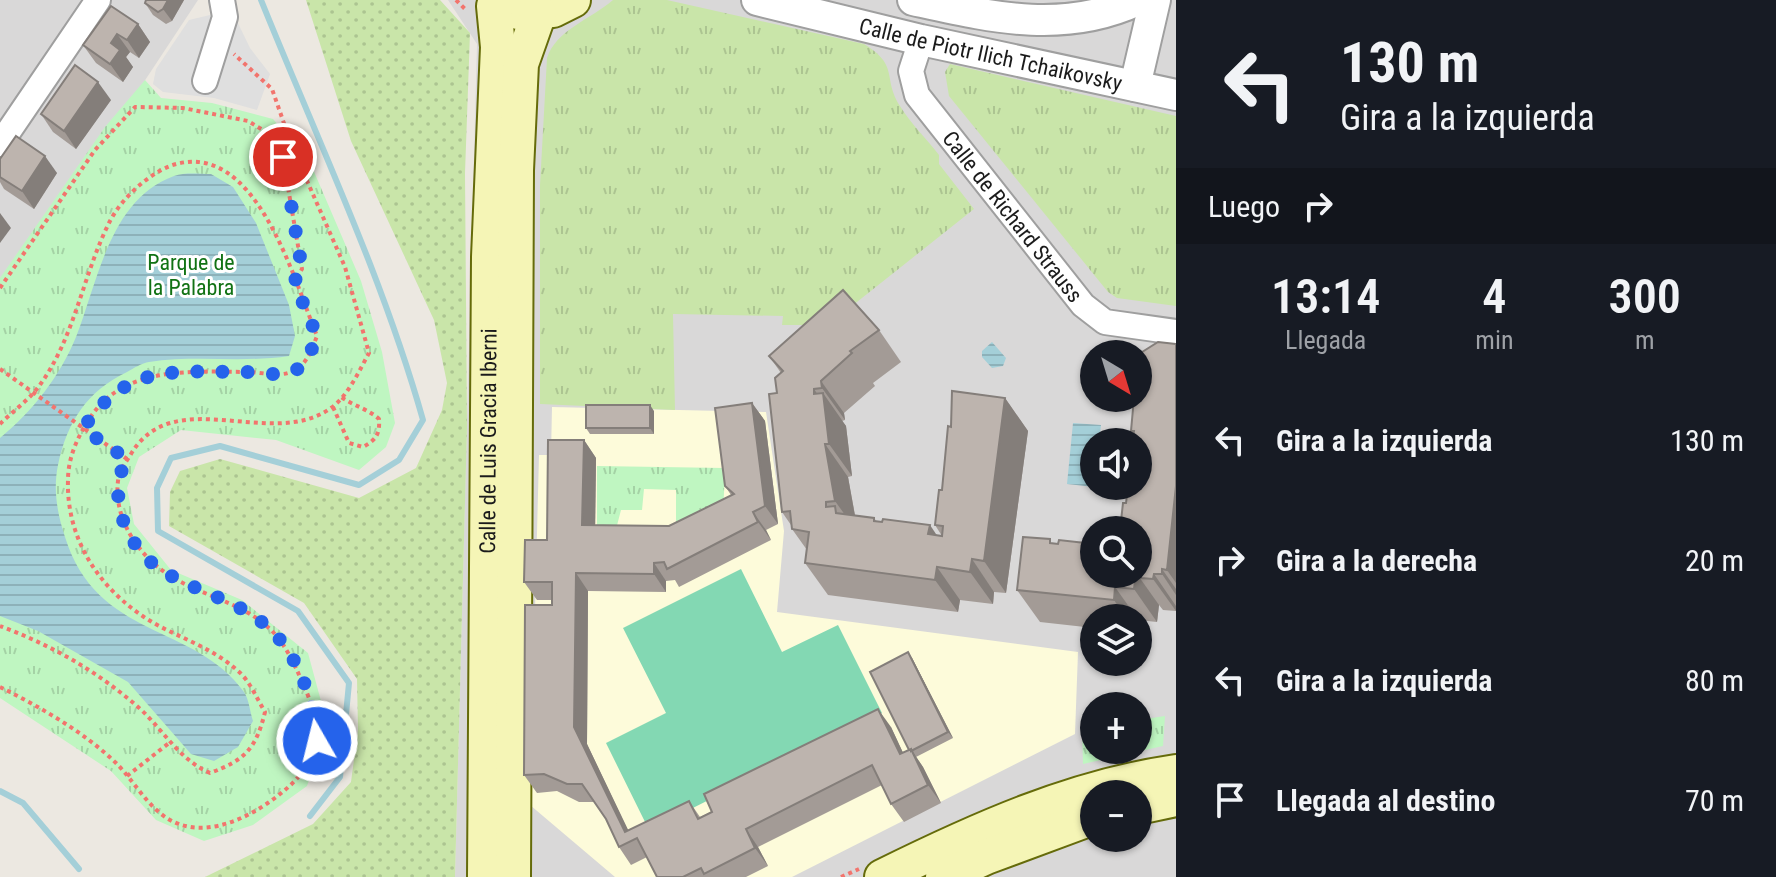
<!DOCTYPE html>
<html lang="es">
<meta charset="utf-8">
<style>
body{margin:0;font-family:"Roboto Condensed",sans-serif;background:#20242c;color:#f1f3f6;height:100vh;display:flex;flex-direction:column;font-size:30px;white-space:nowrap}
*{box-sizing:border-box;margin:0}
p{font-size:26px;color:#9ea1a6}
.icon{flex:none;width:44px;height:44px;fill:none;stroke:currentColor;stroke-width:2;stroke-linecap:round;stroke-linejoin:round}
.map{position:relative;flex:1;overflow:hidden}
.side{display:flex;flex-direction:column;background:#171b24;width:600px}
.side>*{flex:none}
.top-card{background:#171b24;color:#f1f3f6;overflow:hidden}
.needle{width:52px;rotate:142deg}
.buttons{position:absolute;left:1080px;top:340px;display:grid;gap:16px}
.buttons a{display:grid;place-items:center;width:72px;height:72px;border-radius:50%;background:#171b24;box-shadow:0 2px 6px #0004;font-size:40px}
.pin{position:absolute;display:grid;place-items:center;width:68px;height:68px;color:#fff;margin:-34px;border:4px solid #fff;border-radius:50%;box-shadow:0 2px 8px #0007}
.me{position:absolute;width:88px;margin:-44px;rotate:352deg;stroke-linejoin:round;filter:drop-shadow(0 0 6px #0008)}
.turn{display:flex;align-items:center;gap:28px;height:168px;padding:0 32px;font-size:36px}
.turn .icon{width:104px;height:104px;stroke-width:2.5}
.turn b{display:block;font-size:56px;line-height:68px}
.then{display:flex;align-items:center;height:76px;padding:0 32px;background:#0003;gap:16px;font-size:30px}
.eta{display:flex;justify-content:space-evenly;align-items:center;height:136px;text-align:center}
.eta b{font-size:48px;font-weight:600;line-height:56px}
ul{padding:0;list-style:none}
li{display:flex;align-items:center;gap:24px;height:120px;padding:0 32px}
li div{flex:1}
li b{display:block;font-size:30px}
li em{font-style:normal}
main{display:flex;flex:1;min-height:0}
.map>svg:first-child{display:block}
.residential{fill:#d9d8d8;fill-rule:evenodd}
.education{fill:#fdfbda}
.grass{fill:url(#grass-tufts)}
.park{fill:url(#park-tufts)}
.garden{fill:url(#garden-dots)}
.pitch{fill:#83d8b3}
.parking{fill:#dfdfdf}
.water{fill:url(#water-rules)}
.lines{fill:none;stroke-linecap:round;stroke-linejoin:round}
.stream{stroke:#a4cfd8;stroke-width:6}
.minor-casing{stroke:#9f9f9f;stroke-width:28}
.tertiary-casing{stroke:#9f9f9f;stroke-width:34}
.secondary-casing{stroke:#656b0a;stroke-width:38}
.path{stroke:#f2746d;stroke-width:4;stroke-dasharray:4 4;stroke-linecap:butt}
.minor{stroke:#fff;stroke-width:24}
.tertiary{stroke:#fff;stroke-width:30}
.secondary{stroke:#f5f5b6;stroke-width:34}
.wall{fill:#a39b96}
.shaded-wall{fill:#847e7a}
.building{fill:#bdb4ae;stroke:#847e7a;stroke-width:2}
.route{stroke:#2563eb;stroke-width:14;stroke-dasharray:0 25.2}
.labels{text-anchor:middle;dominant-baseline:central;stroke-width:6;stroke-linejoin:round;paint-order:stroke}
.street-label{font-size:22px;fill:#1b1b1b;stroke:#fff}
.park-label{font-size:22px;fill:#117214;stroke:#fff}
</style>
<main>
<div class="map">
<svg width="1176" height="877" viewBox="0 0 1176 877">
<defs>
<pattern id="grass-tufts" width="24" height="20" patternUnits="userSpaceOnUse" patternTransform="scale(2)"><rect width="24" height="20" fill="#c9e5a9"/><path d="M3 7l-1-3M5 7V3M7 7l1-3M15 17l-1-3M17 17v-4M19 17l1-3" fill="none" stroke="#acc491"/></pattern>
<pattern id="park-tufts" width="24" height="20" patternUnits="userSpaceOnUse" patternTransform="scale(2)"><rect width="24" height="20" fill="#bff6c1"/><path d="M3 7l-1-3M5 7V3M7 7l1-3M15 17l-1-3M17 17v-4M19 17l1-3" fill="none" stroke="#a4d2a5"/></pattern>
<pattern id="garden-dots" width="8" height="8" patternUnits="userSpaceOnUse" patternTransform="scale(2)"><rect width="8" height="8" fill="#c9e5a9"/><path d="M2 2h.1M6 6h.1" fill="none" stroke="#acc491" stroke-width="1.8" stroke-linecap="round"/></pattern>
<pattern id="water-rules" width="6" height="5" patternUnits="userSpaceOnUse" patternTransform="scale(2)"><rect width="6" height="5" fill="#a4cfd8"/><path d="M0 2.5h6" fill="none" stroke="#8db1b9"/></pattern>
</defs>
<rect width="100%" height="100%" fill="#ece8e1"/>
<g class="residential">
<path d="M0,0h198l-198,300z"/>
<path d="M448,0h728v877h-721l22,-833zM1094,354h44v44h-44zM1094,442h44v44h-44zM1094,530h44v44h-44zM1094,618h44v44h-44zM1094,706h44v44h-44zM1094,794h44v44h-44z"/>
</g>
<path class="education" d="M552,407l214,5 18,119 -7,81 301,40 -3,82 -283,143h-177l-85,-72 9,-350h12z"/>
<g class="grass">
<path d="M613,0h54l197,44c36,22 18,33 36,62 10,17 27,33 39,49v9l35,45 -146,116h-46l1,-9 -110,-2 2,96 -135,-6v-219l7,-127c9,-28 44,-39 66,-58z"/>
<path d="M950,64l226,52v190l-59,-8 -9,-6 -159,-196 -4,-24z"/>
</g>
<g class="park">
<path d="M145,80l16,18 51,5 61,16 36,41 52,121 21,71 13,71 -9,24 -27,23 -83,-30 -95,-10 -42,27 -12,31 7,36 37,46 71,30 66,53 20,74 -21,59 -54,39 -49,16 -48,-21 -45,-49 -111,-73v-420l105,-151z"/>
<path d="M597,466l128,2 -2,49 -47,17v-44l-32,-1 -2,21h-21l-7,27 -17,1z"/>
<path d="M1165,716l-2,30 -80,18 -1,-35 12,-2v23h44v-30z"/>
</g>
<path class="garden" d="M306,0h134l30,33 -5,140 2,254 -12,450h-250l108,-53 38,-42 7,-52 -1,-51 -53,-76 -135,-77 1,-34 10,-21 40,-12 139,39 57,-30 26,-58 5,-27 -13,-63 -83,-179z"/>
<path class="pitch" d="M741,569l41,83 56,-27 44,88 -233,117 -43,-87 60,-30 -43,-85z"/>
<path class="parking" d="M210,15l25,2 15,31 20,26 -13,36 -43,-12 -51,-6 -10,-8 3,-15 33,-49z"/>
<g class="water">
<path d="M211,174l22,13 23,36 33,82 6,31 -6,20c-46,7 -94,-1 -140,6 -7,1 -15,6 -22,10 -40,19 -60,50 -69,93 -5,24 -1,48 7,72 32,103 130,86 179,155 5,7 6,20 9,29l-15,26 -24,14 -23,-7 -63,-72 -90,-51 -38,-15v-178c33,-27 60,-62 76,-101 22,-56 34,-138 98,-161 11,-4 26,-2 37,-2z"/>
<path d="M992,342l14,16 -3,8 -11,2 -10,-11v-6z"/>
<path d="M1073,423l28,2 -2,17h-5v45l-27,-3z"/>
</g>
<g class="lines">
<g class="stream">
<path d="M261,0c56,139 121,275 162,420l-24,40 -40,25 -139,-39 -49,12 -14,30 1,43 140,80 51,72 -9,94 -30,39"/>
<path d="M0,791l23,12 56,66"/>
</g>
<g class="minor-casing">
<g id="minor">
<path id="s1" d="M921,40l-10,31 6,24 166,210 22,17 71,10"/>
<path d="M205,81l20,-64 -3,-17"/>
<path d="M0,144l98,-144"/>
</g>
</g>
<g class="tertiary-casing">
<g id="tertiary">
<path id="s2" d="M757,0l164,40 255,55"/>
<path d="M913,0c78,17 150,35 225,0"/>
<path d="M1135,86l20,-86"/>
</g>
</g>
<g class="secondary-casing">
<g id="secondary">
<path d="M518,12l35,-2 20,-10"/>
<path d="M1138,807l38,-8"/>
<path id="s3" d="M485,877l4,-620 9,-210 -4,-41"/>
<path d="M513,877l3,-707 5,-106 18,-51"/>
<path d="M882,877c93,-46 190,-90 294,-105"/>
<path d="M943,877l43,-20 108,-40"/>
</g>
</g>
<g class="path">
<path d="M456,0l11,11"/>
<path d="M280,141l22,128 -8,13"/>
<path d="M0,288l95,-138 40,-43 48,1 65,13 43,26"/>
<path d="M0,369l127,90"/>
<path d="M333,407l16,36 14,4c13,-7 17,-13 16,-28 -11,-10 -25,-13 -38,-22"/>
<path d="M0,424c11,-11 26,-22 36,-34 38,-48 46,-113 73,-167 11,-23 38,-48 61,-57 85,-31 124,114 147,170 -6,15 -11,32 -29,37 -10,3 -26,0 -36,-1 -57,0 -127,-8 -162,46 -12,18 -22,39 -22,62 -2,63 36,116 91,146 27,14 56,24 79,45 12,10 19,28 27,41 -9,37 -20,48 -55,61 -32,-14 -47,-44 -72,-66 -41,-36 -87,-62 -138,-81"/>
<path d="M0,687c40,20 84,45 116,76 16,16 27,36 44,50 39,33 93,4 125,-23 42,-36 36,-68 15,-113 -7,-16 -16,-34 -28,-46 -30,-30 -73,-35 -106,-58 -31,-21 -55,-60 -47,-98 2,-7 8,-14 12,-21 43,-72 140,-3 200,-46 17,-12 28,-37 38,-55l-24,-86 -52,-118 -21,-60 -38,-35"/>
<path d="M127,776l42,-33"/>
<path d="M841,877l18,-8"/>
</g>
<use href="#minor" class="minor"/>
<use href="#tertiary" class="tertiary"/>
<use href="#secondary" class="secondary"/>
</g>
<g class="wall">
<path d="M146,0h38l-12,21 -6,3 -13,-9 -8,-12z"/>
<path d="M138,24l12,18 -11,16 -9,-6 -4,5 7,10 -10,15 -27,-19 -13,-18z"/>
<path d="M111,100l-35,49 -23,-17 -12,-18z"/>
<path d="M0,159l57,14 -23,36 -30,-20 -4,-7z"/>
<path d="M879,330l22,32 -28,21 2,3 -31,27 1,7 -3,1 4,5 6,50 -4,1 7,38 19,3 3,4 65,14 -7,-11 7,-35 9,-63 54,-29 23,33 -22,162 -12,-1 -1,12 -33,-4 -2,12 -130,-17 -23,-32 2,-13 -15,-21 -1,-4 -9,-13 -5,-119 4,-20 -12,-17z"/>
<path d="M1176,344v267l-13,-1 -4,-5 -2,17 -19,-2v-2h-44v10l-54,-6 -23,-32 36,-46 41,30h44v-44l-12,-27v-4l-3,-4 11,-60 -3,-4 9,-54z"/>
<path d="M752,403l13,18 13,103 -12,6 5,10 -92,47 -4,-7 -9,1v11l-78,-1 -1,153 41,87 61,-30 11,16 191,-90 12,26 6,-3 3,-92 41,80 -37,19 7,10 18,36 -37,19 -13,-18 -9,-19 -124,62 10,19 -22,11h-89l-10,-20 -16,8 -12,-18 -13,-28 -12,-17h-15l-22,-11 -20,2 -13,-18 28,-170v-5h-15l-13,-18 23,-42 37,-100 12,18 -1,67 74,1 62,-31 -6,-9z"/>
<path d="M654,411v23h-64l-4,-6z"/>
</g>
<g class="shaded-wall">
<path d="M168,0h16l-12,21 -9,-12z"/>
<path d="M138,24l12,18 -11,16 -12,-18z"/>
<path d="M117,34l13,18 -4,5 7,10 -10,15 -13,-18 1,-21z"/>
<path d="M98,82l13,18 -35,49 -12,-18z"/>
<path d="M45,156l12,17 -23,36 -12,-18z"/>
<path d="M0,213l11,15 -11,15z"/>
<path d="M821,381l23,32 1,7 -23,-32z"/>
<path d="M814,389l10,15 -1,-11 23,33 6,50 -23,-32z"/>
<path d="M1005,398l23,33 -22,162 -22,-32z"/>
<path d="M752,403l13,18 13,103 -13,-18z"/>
<path d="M650,405l4,6v23l-4,-6z"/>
<path d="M584,440l12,18 -1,85 -13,-18z"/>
<path d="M825,444l23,33 10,56 -23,-32z"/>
<path d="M1176,486v97l-9,-13z"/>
<path d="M753,512l13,18 5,10 -13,-18z"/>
<path d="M930,525l22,33 -24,-24z"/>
<path d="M972,559l22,33 -1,12 -23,-32z"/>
<path d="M654,563l12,18v11l-12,-18z"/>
<path d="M937,567l23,33 -2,12 -23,-32z"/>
<path d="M1162,569l14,20v6l-14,-21z"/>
<path d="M576,573l12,18 -1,153 46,96 -8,-8 -51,-105z"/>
<path d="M1136,574h1l22,31 -2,17 -23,-33z"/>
<path d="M1154,574l22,32v5l-23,-32z"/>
<path d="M1115,587l22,31h-11l-12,-18z"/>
<path d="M908,652l4,6 41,80 -5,-6z"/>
<path d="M878,709l13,18 21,45 -12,-18z"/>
<path d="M911,749l12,18 18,36 -13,-18z"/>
<path d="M746,829l12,18 10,19 -13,-18z"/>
</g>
<g class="building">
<path d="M146,0h22l-5,9 -5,3 -13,-9z"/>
<path d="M111,6l27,18 -11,16 -10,-6 -6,9 9,7 -10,14 -27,-19z"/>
<path d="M75,65l23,17 -34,49 -23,-17z"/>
<path d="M16,136l29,20 -23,35 -22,-14v-18z"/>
<path d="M843,290l36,40 -29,21 2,2 -31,28 1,7 -8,1v5l9,-1 6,51h-4l10,57 -9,1v5l9,-1 1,7 38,5v3l8,1 1,-3 47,6 -2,9 14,2 1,-10 -8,-1 4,-35h3l6,-64 3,1 1,-36 53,7 -21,163 -12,-2 -2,13 -33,-5 -2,13 -130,-17 4,-31 -17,-3 -2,-18 -8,1 -13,-118 8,-1 -2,-15 8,-7 -14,-15z"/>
<path d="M1158,342l18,2v142l-9,84 -5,-1v5h-8l-1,5 -12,-1v-5h-3v-43h-18l3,-27h3l1,-8h-4l1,-9h14v-44h-9l1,-3h3l1,-8h-3l3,-33h4v-21h2l-1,-23z"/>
<path d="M752,403l13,103 -12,6 5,10 -91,47 -3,-7 -10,1v11l-78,-1 -2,154 51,105 64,-31 9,18 14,-7 -8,-18 174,-85 22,45 11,-5 17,36 -37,19 -19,-39 -126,64 9,19 -51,26 -3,-6 -18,9h-26l-20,-39 -18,9 -13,-28 -24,-35h-15l-23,-10 -20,1 1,-170h27v-23h-28l1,-42h22l1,-100h36l-2,85 87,1 65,-32 -9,-8 -10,-78z"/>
<rect x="586" y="405" width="64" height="23"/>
<path d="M1023,537l27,2v4l8,1 1,-4 35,4v30h42l-2,15 -19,-2 -1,13 -97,-10z"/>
<path d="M908,652l40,80 -37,19v-2l-2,1 -39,-78z"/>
</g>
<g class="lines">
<path class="route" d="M283,157l19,112 -8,13 23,54c-6,15 -11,33 -29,37 -13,3 -30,-1 -43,-1 -71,0 -119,-9 -162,57l44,30c-23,40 2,94 41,115 34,20 74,28 103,56 28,27 44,74 46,111"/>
</g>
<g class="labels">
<g class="street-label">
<text stroke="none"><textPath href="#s2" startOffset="240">Calle de Piotr Ilich Tchaikovsky</textPath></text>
<text stroke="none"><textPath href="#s1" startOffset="212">Calle de Richard Strauss</textPath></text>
<text stroke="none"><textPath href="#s3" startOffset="436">Calle de Luis Gracia Iberni</textPath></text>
</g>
<g class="park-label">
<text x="191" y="262">Parque de<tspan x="191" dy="25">la Palabra</tspan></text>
</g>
</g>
</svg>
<div class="buttons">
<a><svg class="needle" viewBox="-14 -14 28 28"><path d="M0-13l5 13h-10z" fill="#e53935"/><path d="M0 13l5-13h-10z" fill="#9ea1a6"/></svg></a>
<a><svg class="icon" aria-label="sound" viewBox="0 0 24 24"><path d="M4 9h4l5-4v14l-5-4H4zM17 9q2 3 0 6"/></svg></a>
<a><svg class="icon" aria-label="search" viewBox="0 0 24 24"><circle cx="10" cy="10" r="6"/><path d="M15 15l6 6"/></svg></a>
<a><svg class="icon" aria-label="layers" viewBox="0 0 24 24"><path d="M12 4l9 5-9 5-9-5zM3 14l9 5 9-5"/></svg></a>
<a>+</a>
<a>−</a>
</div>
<div class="pin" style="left:283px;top:157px;background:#d93025"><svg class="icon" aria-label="arrive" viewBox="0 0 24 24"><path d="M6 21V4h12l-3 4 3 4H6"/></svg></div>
<svg class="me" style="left:317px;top:741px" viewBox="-20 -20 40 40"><circle r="17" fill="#2563eb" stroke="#fff" stroke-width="3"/><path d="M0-11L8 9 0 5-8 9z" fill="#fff"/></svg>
</div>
<section class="side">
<div class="top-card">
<div class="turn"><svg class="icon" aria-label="left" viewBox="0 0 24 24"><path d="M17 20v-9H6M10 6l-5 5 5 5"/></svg><div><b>130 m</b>Gira a la izquierda</div></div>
<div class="then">Luego<svg class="icon" aria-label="right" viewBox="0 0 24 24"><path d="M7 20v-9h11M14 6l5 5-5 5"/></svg></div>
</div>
<div class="eta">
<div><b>13:14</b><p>Llegada</p></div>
<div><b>4</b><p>min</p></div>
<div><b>300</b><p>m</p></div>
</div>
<ul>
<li><svg class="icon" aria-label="left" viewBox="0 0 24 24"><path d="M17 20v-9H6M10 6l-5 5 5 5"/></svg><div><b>Gira a la izquierda</b></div><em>130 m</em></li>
<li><svg class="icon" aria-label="right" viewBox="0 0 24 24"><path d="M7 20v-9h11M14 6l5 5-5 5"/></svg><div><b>Gira a la derecha</b></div><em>20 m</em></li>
<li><svg class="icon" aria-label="left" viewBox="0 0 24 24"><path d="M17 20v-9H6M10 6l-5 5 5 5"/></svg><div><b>Gira a la izquierda</b></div><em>80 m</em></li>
<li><svg class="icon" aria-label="arrive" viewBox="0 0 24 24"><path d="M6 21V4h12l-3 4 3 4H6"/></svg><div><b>Llegada al destino</b></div><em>70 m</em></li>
</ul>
</section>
</main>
